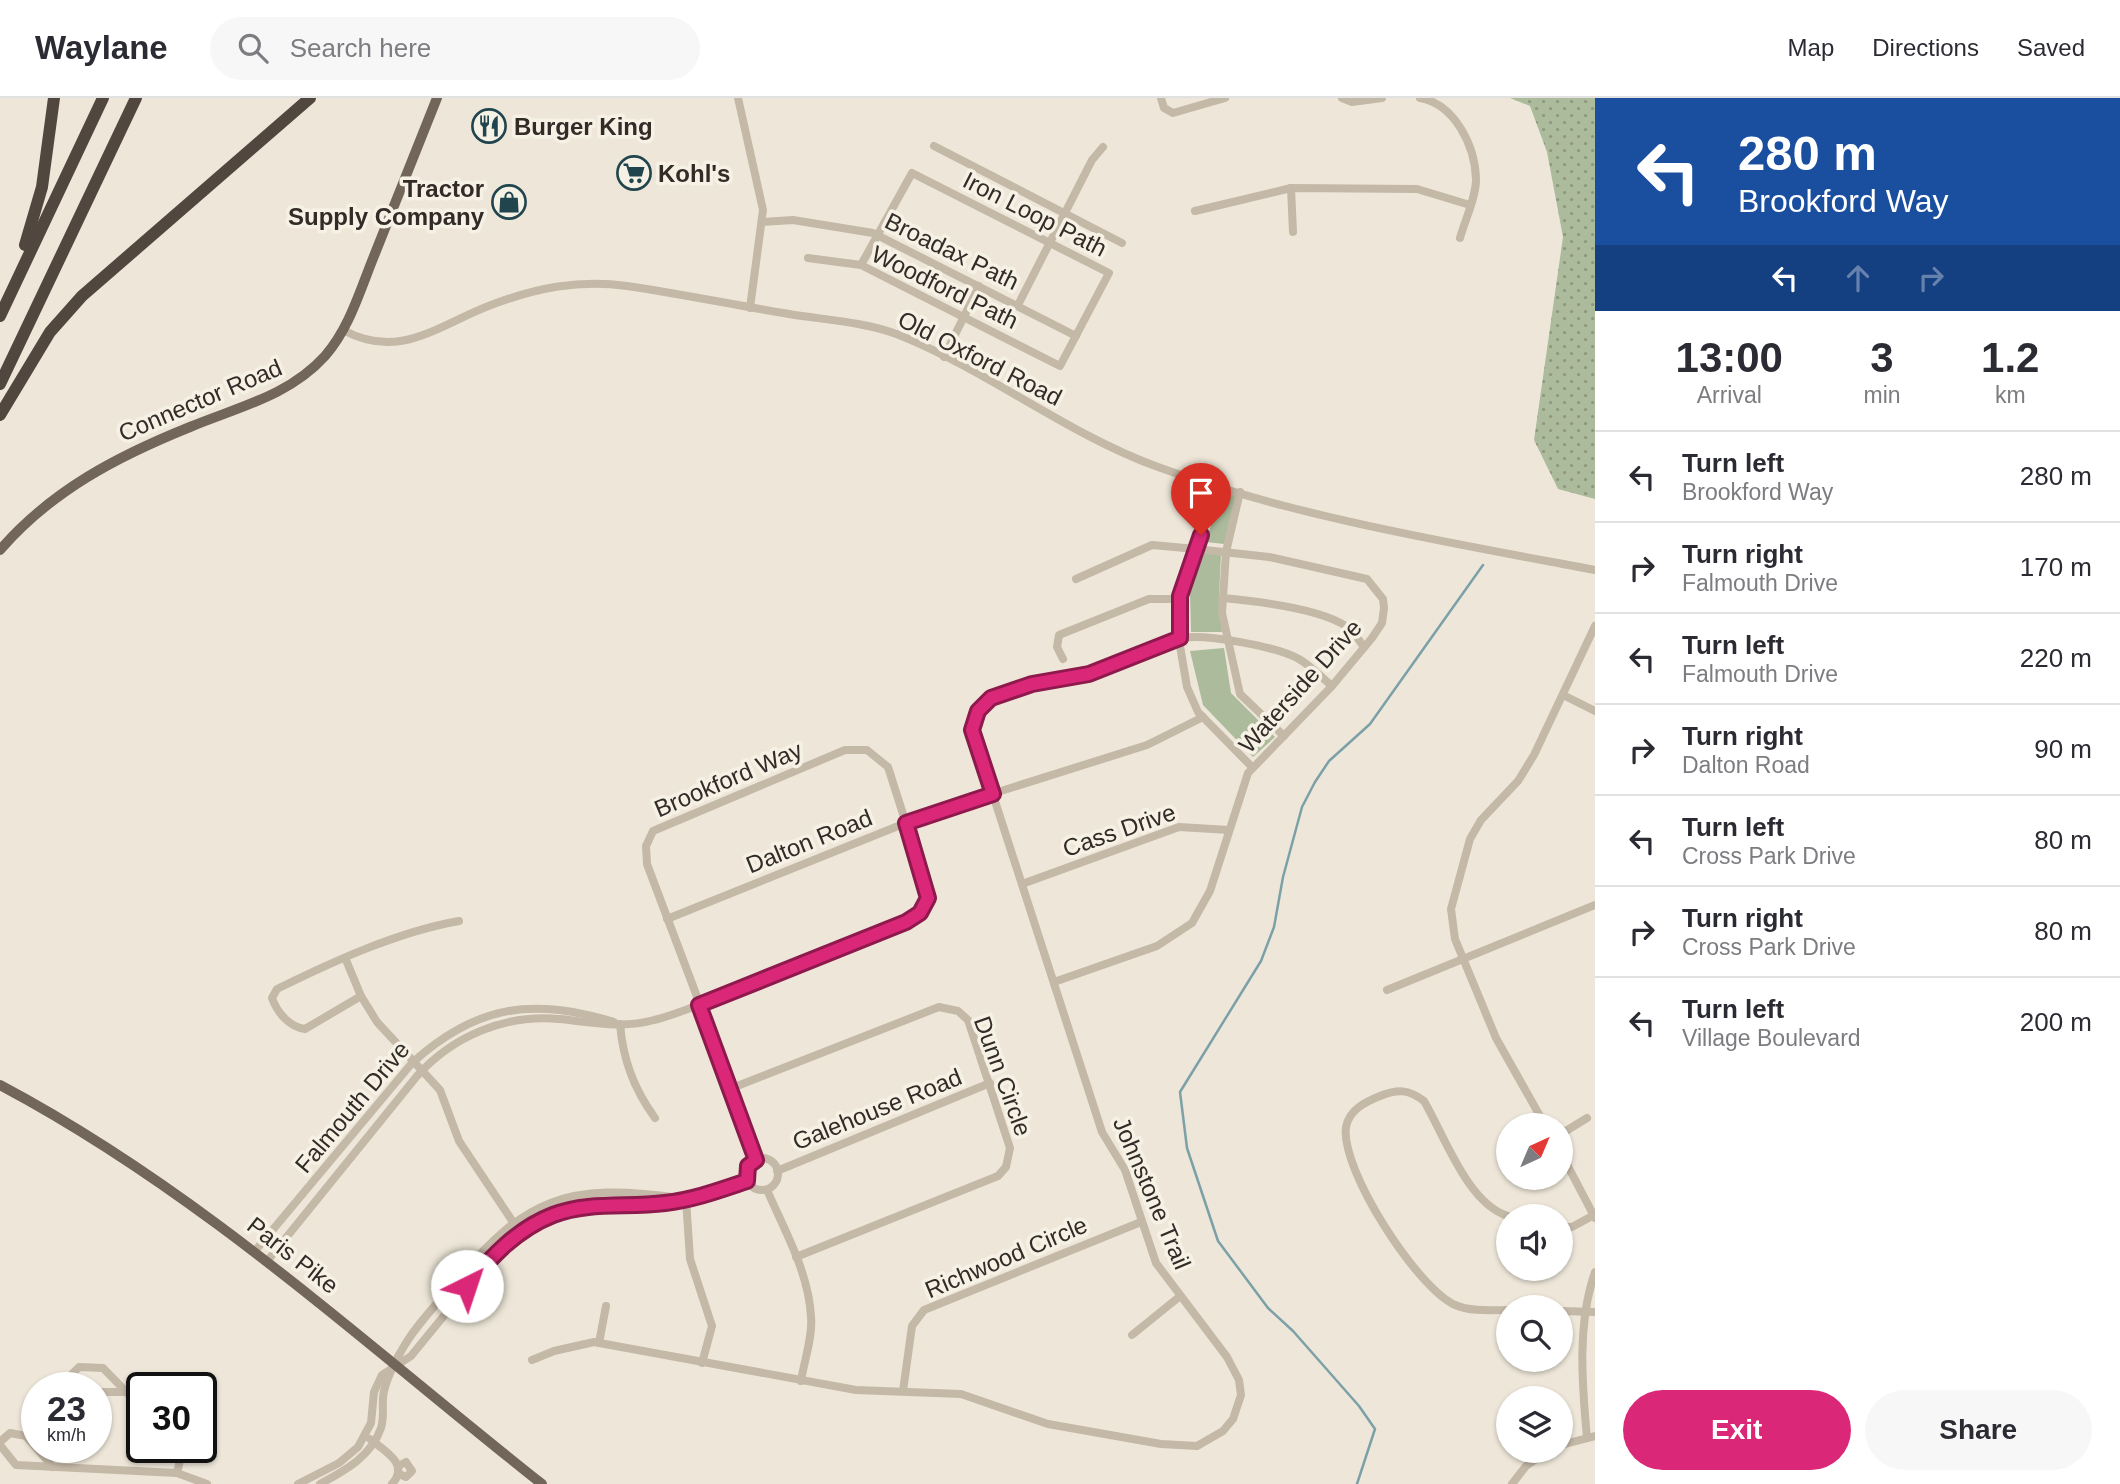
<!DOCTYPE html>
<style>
body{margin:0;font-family:Helvetica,sans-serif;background:#f7f7f7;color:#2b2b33;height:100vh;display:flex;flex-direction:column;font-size:26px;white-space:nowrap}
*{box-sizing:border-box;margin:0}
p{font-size:23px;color:#7c7c81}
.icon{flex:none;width:38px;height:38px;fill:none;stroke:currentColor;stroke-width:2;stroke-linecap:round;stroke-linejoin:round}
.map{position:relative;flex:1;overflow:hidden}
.side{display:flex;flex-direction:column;background:#fff;width:525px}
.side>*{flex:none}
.guide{background:#1a4fa0;color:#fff;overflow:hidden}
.needle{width:46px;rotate:44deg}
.buttons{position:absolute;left:1496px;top:1015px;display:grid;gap:14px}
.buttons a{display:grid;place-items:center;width:77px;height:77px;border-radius:50%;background:#fff;box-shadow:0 2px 5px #0004;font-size:35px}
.speed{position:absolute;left:21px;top:1274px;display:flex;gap:14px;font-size:35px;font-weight:700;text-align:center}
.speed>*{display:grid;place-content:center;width:91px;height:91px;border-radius:50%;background:#fff;box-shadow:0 2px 5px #0004;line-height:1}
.speed small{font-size:18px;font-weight:400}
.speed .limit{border:4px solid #111;border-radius:10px;background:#fff;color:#111}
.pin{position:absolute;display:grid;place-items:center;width:60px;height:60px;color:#fff;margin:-72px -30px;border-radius:50% 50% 50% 0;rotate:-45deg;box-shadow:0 0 7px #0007}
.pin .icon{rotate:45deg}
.me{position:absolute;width:77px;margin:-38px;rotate:41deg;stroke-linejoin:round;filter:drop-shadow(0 0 5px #0008)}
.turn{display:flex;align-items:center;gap:24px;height:147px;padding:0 28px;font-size:32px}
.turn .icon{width:91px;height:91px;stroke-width:2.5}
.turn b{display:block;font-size:49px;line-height:60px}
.lanes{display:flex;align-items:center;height:66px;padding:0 28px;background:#0003;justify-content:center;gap:35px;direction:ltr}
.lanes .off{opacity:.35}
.eta{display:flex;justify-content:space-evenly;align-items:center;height:119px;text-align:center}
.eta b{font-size:42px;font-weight:800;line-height:49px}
.primary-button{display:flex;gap:14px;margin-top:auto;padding:14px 28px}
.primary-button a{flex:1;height:80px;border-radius:42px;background:#db2777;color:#fff;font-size:28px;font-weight:800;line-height:80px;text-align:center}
.primary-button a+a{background:#f7f7f7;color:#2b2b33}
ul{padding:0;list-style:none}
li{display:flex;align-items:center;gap:21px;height:91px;padding:0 28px;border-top:2px solid #e1e1e2}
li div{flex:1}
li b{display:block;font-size:26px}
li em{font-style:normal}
header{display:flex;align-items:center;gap:42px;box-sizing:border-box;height:98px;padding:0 35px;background:#fff;border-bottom:2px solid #e1e1e2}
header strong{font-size:33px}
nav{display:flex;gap:38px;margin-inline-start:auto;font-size:24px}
.search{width:490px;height:63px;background:#f7f7f7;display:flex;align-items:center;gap:18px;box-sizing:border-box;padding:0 24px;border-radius:38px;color:#7c7c81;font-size:26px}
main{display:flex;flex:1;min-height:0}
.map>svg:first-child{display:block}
.grass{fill:url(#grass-dots)}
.park{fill:#acbb9b}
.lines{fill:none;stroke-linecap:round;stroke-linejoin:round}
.stream{stroke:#7ca0a7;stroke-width:2.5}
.minor{stroke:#c4b8a7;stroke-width:8}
.major{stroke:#726559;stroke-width:10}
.highway{stroke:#52473f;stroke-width:12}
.route-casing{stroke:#8e194d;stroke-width:18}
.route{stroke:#db2777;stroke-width:12}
.labels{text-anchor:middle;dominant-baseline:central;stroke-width:7;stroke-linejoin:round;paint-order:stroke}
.poi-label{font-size:24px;font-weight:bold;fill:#322b27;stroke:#f6f1e5;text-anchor:start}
.street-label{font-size:24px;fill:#322b27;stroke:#f6f1e5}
</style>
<header>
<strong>Waylane</strong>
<div class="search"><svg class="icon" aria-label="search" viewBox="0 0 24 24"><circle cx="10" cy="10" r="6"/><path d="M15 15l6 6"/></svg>Search here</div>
<nav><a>Map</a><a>Directions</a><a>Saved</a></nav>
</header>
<main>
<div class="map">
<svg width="1595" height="1386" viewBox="0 0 1595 1386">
<defs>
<pattern id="grass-dots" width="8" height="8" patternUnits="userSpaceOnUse" patternTransform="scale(1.75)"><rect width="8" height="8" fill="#acbb9b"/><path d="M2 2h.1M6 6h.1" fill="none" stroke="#8d987e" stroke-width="1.8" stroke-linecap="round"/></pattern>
</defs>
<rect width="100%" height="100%" fill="#eee7d9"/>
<path class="grass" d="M1510,0h85v401l-37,-10 -24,-49 29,-203 -16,-85 -17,-46z"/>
<g class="park">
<path d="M1221,393l15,4 -12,49 -18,-2z"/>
<path d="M1204,456h17l-2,43 3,35h-31l-1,-40z"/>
<path d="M1224,550l7,45 44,44 -22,20 -50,-52 -13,-54z"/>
</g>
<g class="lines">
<path class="stream" d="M1357,1386l18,-55 -16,-23 -66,-75 -25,-23 -50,-67 -31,-93 -7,-56 81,-131 13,-34 9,-50 19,-70 13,-25 14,-21 41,-37 113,-159"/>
<g class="minor">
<path d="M738,0l25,112 -13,98"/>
<path d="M1161,0l3,10 9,5 52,-15"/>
<path d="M1342,0l10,4 30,-4"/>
<path d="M1420,0c35,6 55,48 56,81 0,19 -11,41 -16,59"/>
<path d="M934,48l188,97"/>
<path d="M1291,90l2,44"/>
<path d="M1195,113l96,-23 126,1 53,16"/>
<path d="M762,124l31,-2 80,13 203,103"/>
<path d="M808,160l53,7 199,101 49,-93 -197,-100 -51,92"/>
<path d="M1018,207l74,-145 11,-13"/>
<path d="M343,232c57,31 95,-5 148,-25 45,-17 88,-26 136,-19 54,8 108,19 162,28 36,6 77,8 110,21 90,36 168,99 259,132 137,50 293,76 437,103"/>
<path d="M944,259l35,-71"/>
<path d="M1213,388l-33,110v50l7,41 11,25 54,55"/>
<path d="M1240,394l-14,60 -4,61 18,81 44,42"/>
<path d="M1222,500c33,3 96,10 124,28 7,5 13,14 18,21"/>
<path d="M1063,561l-6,-12 2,-12 90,-36h31"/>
<path d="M1563,597l32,16"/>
<path d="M1022,786l157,-57 50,3"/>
<path d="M667,821l261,-105 219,-69 56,-28"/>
<path d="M346,862l15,36 16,26 63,68 19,51 62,93"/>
<path d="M1054,884l103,-36 35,-23 18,-32 38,-118 84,-87 40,-48 10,-15 2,-15 -1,-9 -16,-20 -98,-22 -73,-8 -44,-4 -76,34"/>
<path d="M1387,892l208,-85"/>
<path d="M361,898l-56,33c-16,-2 -28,-17 -33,-31l5,-9c57,-28 120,-57 182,-68"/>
<path d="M620,926c3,36 14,65 35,94"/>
<path d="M732,990l207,-81 19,4 10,9 42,128 -4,19 -8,9 -202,81"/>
<path d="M1545,1027l-49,-87 -41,-99 -4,-30 19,-70 11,-19 37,-39 16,-26 61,-129"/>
<path d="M1561,1036l26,-16"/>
<path d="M1561,1055l34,65"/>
<circle cx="762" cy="1076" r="16"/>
<path d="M777,1073l213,-88"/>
<path d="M767,1092c17,39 42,83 44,127 2,20 -7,44 -10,64"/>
<path d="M686,1101l4,60 22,67 -10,37"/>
<path d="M1508,1118c-40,-12 -63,-79 -84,-115 -16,-12 -26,-12 -44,-5 -15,6 -31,14 -34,31 -6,42 71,161 109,178 16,7 37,5 53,5"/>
<path d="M1561,1129h11l22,-12"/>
<path d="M255,1153l157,-188c64,-58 121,-66 202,-41"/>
<path d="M268,1162l149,-184c36,-40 88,-62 142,-57 32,3 63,10 95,1 32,-8 63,-23 94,-35 53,-21 105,-42 158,-63 17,-11 22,-19 19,-39l-37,-116 -21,-17h-22l-192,81 -7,15 1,18c37,99 75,196 109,295"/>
<path d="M1561,1213l34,1"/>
<path d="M1132,1237l47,-38"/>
<path d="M599,1245l7,-37"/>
<path d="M532,1262l22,-9 40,-9 262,48 105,4 87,30 113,20 36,2 26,-15 10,-12 8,-24 -2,-15 -12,-23 -71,-94 -31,-93 -23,-38 -130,-402c16,-51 59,-41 101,-51 36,-9 69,-31 105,-40 24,-7 99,8 121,20 12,7 22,18 33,27"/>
<path d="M72,1290l-7,-7 14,-14 24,1 39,40"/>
<path d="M903,1293l9,-65 12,-16 217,-88"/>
<path d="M96,1294h30"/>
<path d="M1587,1340c-5,-54 -10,-115 8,-166"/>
<path d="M370,1341c15,12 40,25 22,45"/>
<path d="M0,1344l10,-9 16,3 27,31"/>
<path d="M0,1347l16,20 161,8 30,11"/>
<path d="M1561,1347l34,-9"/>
<path d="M398,1368l8,-4 6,9 -6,6 -7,-3"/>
<path d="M177,1375l6,-26"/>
<path d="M298,1386l41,-21 19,-16 13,-24 3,-31 8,-17 29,-19 86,-105 42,-29 51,-17 77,-2 41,-8 39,-14"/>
<path d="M320,1386c24,-13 51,-27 61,-56 4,-12 0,-24 3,-37 3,-13 12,-32 19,-43 13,-23 33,-43 50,-63 71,-87 114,-103 226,-87"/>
<path d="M1512,1386l14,-18 22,-15"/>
</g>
<g class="major">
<path d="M0,452c52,-60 118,-94 190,-123 48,-20 99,-31 135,-71 23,-26 34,-62 47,-95 22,-54 43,-109 65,-163"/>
<path d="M0,987c200,106 365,259 542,399"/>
</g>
<g class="highway">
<path d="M25,147l17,-58 12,-89"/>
<path d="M0,218l103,-218"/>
<path d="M0,286l136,-286"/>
<path d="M0,317l50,-83 32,-36 228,-198"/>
</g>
</g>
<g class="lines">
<g class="route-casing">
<path id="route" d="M467,1188c24,-29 50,-57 86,-71 37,-14 73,-7 112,-12 28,-3 55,-13 82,-22l1,-15 8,-6 -57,-155 207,-83 14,-9 8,-15 -22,-75 87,-29 -21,-64 6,-19 13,-13 41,-14 57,-10 91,-36v-42l21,-61"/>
</g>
<use href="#route" class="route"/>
</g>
<defs>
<g id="restaurant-ring" transform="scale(1.75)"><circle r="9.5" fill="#f6f1e5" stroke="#21454e" stroke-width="1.5"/><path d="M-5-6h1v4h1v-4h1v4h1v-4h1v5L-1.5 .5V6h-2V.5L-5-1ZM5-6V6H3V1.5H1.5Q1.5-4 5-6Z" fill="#21454e"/></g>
<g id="supermarket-ring" transform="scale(1.75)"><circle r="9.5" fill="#f6f1e5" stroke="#21454e" stroke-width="1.5"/><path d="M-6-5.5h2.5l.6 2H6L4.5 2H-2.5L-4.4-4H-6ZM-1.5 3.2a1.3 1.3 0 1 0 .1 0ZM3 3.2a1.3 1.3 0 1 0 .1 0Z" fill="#21454e"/></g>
<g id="shop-ring" transform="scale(1.75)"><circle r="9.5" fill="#f6f1e5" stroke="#21454e" stroke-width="1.5"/><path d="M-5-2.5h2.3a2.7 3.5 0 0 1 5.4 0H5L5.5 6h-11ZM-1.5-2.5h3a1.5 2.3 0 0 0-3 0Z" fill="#21454e"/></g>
</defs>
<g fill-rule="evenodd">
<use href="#restaurant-ring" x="489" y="28"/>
<use href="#supermarket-ring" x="634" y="75"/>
<use href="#shop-ring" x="509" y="104"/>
</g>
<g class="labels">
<g class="poi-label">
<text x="514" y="28">Burger King</text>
<text x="658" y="75">Kohl's</text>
<text x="484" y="90" text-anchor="end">Tractor<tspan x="484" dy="28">Supply Company</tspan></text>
</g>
<g class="street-label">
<text transform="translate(1035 116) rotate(27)">Iron Loop Path</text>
<text transform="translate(952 153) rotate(26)">Broadax Path</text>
<text transform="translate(945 189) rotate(26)">Woodford Path</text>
<text transform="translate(980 260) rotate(27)">Old Oxford Road</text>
<text transform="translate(200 302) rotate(-23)">Connector Road</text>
<text transform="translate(1300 588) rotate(-48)">Waterside Drive</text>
<text transform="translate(728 681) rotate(-23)">Brookford Way</text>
<text transform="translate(1119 732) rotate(-19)">Cass Drive</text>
<text transform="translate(809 743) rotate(-22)">Dalton Road</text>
<text transform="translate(1003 978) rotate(70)">Dunn Circle</text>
<text transform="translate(352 1009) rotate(-50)">Falmouth Drive</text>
<text transform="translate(877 1011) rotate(-22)">Galehouse Road</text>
<text transform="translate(1152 1095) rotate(67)">Johnstone Trail</text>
<text transform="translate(293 1157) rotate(38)">Paris Pike</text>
<text transform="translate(1006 1159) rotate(-23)">Richwood Circle</text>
</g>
</g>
</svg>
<div class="buttons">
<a><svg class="needle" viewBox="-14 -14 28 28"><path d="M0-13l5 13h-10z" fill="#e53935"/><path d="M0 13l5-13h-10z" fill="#7c7c81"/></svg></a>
<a><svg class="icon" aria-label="sound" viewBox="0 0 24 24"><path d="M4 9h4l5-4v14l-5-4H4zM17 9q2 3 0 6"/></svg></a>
<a><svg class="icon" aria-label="search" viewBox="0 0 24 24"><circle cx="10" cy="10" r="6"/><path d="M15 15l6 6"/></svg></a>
<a><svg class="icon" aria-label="layers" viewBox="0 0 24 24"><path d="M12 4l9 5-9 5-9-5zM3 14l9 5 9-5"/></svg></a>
</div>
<div class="speed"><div>23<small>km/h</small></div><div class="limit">30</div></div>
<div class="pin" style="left:1201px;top:437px;background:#d93025"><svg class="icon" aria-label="arrive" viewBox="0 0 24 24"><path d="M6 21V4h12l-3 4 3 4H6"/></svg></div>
<svg class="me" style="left:467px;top:1188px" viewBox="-20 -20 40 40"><circle r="19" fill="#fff"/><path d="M0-13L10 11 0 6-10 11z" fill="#db2777"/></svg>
</div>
<section class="side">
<div class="guide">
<div class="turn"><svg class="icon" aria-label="left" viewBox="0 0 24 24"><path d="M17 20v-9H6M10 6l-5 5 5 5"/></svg><div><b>280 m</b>Brookford Way</div></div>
<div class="lanes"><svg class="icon" aria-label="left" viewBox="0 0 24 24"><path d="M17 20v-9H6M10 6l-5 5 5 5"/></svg><svg class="icon off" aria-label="ahead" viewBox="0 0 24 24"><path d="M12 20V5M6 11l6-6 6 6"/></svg><svg class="icon off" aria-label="right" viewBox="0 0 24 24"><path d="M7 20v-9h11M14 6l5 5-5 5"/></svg></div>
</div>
<div class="eta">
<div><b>13:00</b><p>Arrival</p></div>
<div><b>3</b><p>min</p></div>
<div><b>1.2</b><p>km</p></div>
</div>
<ul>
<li><svg class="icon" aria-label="left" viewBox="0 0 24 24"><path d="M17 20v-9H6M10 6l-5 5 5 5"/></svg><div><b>Turn left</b><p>Brookford Way</p></div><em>280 m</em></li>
<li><svg class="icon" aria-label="right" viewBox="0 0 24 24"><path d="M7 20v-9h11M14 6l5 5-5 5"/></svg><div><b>Turn right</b><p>Falmouth Drive</p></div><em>170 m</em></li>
<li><svg class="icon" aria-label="left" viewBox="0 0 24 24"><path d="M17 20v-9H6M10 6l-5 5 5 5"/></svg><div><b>Turn left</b><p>Falmouth Drive</p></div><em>220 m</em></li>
<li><svg class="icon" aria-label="right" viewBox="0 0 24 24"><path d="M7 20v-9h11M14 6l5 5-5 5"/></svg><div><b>Turn right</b><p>Dalton Road</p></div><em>90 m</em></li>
<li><svg class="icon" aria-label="left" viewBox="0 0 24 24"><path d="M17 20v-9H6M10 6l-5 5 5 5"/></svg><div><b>Turn left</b><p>Cross Park Drive</p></div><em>80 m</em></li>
<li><svg class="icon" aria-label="right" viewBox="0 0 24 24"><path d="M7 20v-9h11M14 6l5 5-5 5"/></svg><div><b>Turn right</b><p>Cross Park Drive</p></div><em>80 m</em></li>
<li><svg class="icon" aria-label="left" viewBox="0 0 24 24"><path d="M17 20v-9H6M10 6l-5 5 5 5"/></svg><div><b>Turn left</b><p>Village Boulevard</p></div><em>200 m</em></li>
</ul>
<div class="primary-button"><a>Exit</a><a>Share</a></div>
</section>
</main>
